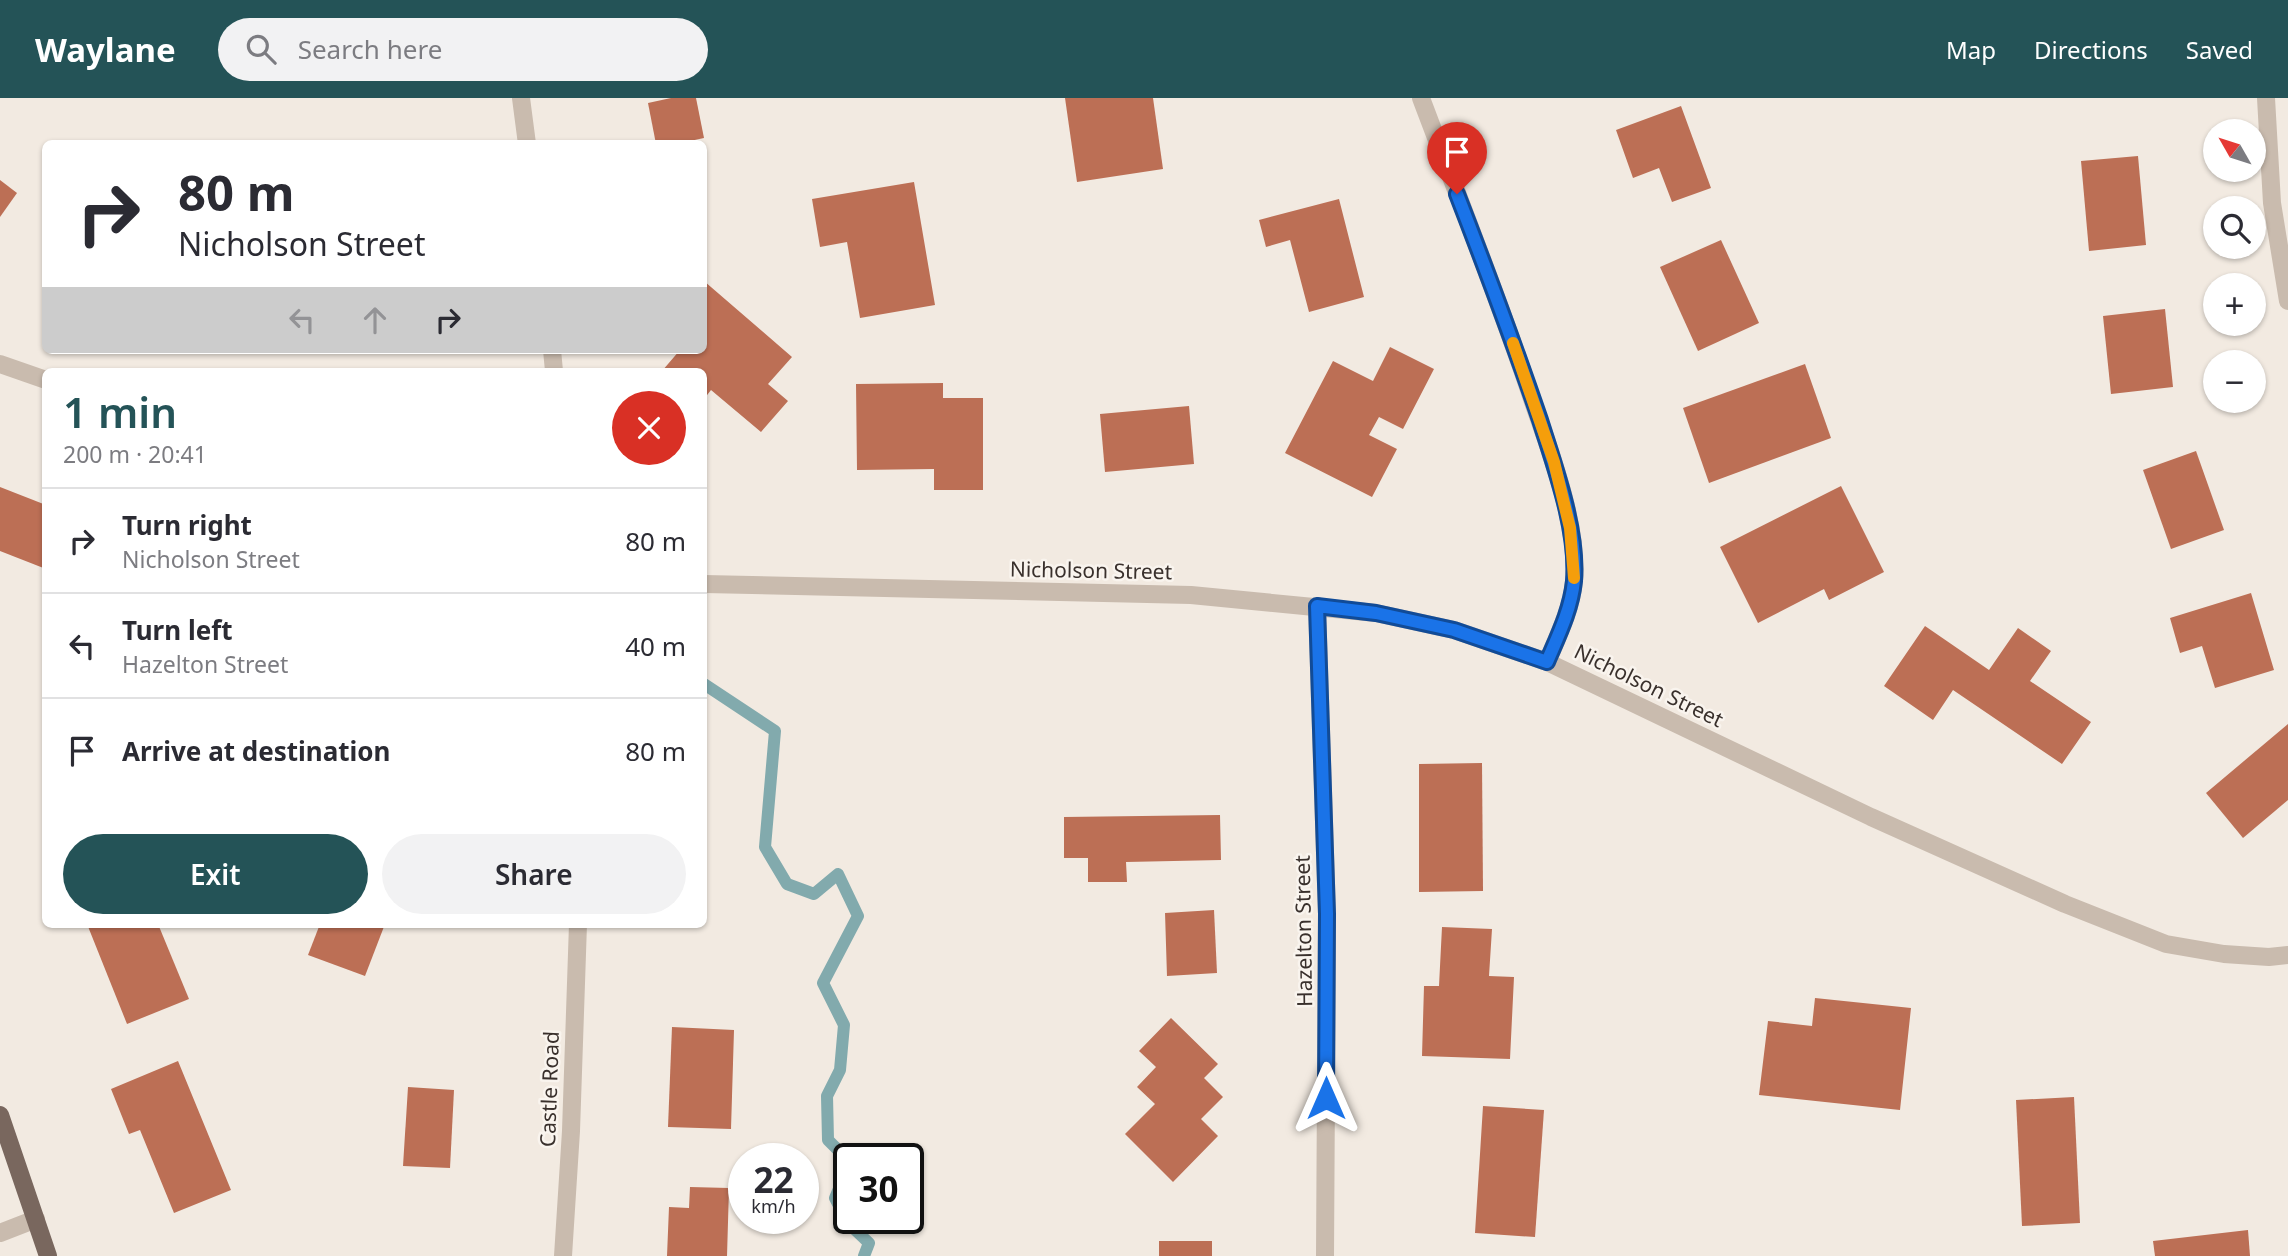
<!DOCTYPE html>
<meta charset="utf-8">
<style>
body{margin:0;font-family:"Noto Sans",sans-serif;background:#f2f2f3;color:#2b2b33;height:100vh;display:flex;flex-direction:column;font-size:26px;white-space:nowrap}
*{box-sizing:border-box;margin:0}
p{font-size:23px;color:#7c7c81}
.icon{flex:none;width:38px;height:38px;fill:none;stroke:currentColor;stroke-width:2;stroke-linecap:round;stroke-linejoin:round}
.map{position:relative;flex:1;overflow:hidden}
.panel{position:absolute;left:42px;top:270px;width:665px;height:560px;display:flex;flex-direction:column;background:#fff;border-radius:10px;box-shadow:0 2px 5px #0004}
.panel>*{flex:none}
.hud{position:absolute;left:42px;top:42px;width:665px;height:214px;border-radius:10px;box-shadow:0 2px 5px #0004;background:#fff;color:#2b2b33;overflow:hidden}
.needle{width:46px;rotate:309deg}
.buttons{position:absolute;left:2203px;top:21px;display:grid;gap:14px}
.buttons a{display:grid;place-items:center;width:63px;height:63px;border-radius:50%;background:#fff;box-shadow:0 2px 5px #0004;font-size:35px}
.speed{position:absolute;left:728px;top:1045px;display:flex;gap:14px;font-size:35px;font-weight:700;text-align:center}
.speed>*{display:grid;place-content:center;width:91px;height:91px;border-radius:50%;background:#fff;box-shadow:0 2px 5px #0004;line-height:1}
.speed small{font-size:18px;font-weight:400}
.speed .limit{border:4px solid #111;border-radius:10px;background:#fff;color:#111}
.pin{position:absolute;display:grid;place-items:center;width:60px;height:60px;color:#fff;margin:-72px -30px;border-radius:50% 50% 50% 0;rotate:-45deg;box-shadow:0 0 7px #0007}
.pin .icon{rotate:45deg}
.me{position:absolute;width:77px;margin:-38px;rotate:0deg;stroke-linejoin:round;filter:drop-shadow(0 0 5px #0008)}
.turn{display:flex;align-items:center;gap:24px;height:147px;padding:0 21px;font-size:32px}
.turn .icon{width:91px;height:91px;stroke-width:2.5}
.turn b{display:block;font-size:49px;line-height:60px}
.lanes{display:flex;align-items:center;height:66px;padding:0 21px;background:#0003;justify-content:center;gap:35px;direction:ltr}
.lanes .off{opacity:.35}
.round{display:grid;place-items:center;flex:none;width:74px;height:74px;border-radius:37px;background:#f2f2f3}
.overview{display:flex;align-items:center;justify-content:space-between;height:119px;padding:0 21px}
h1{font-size:42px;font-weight:600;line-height:52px;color:#245357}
.primary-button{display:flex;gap:14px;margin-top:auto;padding:14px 21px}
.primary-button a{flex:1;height:80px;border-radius:42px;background:#245357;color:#fff;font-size:28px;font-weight:600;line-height:80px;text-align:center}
.primary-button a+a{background:#f2f2f3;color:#2b2b33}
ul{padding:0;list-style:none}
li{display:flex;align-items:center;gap:21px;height:105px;padding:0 21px;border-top:2px solid #e1e1e2}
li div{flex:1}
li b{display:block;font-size:26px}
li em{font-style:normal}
header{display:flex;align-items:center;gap:42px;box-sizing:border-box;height:98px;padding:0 35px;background:#245357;color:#fff}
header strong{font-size:33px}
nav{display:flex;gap:38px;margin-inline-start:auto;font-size:24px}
.search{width:490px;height:63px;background:#f2f2f3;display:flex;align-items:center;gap:18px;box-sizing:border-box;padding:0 24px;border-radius:38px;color:#7c7c81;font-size:26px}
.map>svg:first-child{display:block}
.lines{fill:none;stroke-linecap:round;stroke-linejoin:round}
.stream{stroke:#82aaad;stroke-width:12}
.building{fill:#bc6f55}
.minor{stroke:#c9bbae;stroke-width:18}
.major{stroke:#79675e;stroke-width:18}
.route-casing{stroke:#114b97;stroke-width:18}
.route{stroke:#1a73e8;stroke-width:12}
.slow{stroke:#f59e0b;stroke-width:12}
.labels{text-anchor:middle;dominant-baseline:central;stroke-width:5;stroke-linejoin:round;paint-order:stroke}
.street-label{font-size:21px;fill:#39302c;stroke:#f9f4ee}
</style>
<header>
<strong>Waylane</strong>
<div class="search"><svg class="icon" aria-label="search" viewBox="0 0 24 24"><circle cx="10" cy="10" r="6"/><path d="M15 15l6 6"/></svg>Search here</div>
<nav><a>Map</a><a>Directions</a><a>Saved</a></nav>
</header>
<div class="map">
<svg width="2288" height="1158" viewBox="0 0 2288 1158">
<rect width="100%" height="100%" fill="#f2eae1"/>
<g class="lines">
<g class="stream">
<path d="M704,586l71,47 -10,116 22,37 27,10 24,-20 20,42 -35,67 21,42 -4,45 -13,26 1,44 21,21"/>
<path d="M849,1067l-14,33 13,25 21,20 -5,13"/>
</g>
</g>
<g class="building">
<path d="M671,0h25l8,40 -28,6h-20l-8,-41z"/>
<path d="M1065,0h88l10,71 -86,13z"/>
<path d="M1681,8l30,82 -39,14 -13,-34 -26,10 -17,-48z"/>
<path d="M2138,58l8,89 -57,6 -8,-90z"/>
<path d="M0,82l17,13 -17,24z"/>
<path d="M914,84l21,123 -75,13 -13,-76 -27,5 -8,-48z"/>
<path d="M1339,101l25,98 -55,15 -19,-72 -24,7 -7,-27z"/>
<path d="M1721,142l38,83 -61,28 -38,-84z"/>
<path d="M704,183l88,76 -24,27 20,17 -27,31 -50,-42 -7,9v-28h-42l18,-21h24z"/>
<path d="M2165,211l8,78 -62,7 -8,-78z"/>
<path d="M1390,249l44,22 -31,60 -24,-12 -10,18 28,14 -25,48 -87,-44 48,-92 40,20z"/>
<path d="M1805,266l26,74 -122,45 -26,-75z"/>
<path d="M943,285v15h40v92h-49v-21l-77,1 -1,-86z"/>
<path d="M1189,308l5,58 -89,8 -5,-58z"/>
<path d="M2196,353l28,79 -53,19 -28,-79z"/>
<path d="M1841,388l43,86 -55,28 -5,-11 -66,34 -38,-76z"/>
<path d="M0,389l46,18v64l-46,-18z"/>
<path d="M2251,495l23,77 -59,18 -13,-42 -22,7 -10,-35z"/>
<path d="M1925,528l64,44 29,-42 33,23 -21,30 61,41 -29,42 -109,-74 -20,30 -49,-34z"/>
<path d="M2288,626v76l-45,38 -37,-45z"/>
<path d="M1482,665l1,128 -64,1v-128z"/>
<path d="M1220,717l1,45 -95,2 1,20h-39v-24h-24v-41z"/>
<path d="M1214,812l3,63 -50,3 -2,-63z"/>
<path d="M87,826h71l31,75 -62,25z"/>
<path d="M320,826h65l-20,52 -57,-21z"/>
<path d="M1442,829l50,2 -3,47 25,1 -4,82 -88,-3 2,-70h15z"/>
<path d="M1815,900l96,10 -11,102 -141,-15 9,-74 44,5z"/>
<path d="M1171,920l47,46 -14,14 19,19 -22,22 17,17 -45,46 -48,-48 30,-30 -18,-17 19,-20 -17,-16z"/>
<path d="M672,929l62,3 -3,99 -63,-2z"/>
<path d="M178,963l53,129 -57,23 -34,-83 -11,4 -18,-45z"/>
<path d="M408,989l46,3 -4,78 -47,-2z"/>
<path d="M2074,999l6,126 -58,3 -6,-126z"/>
<path d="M1483,1008l61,4 -9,127 -60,-4z"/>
<path d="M690,1089l39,1 -2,68h-60l2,-49 20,1z"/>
<path d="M2248,1132l2,26h-95l-2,-15z"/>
<rect x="1159" y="1143" width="53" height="15"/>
</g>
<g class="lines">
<g class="minor">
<path d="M521,0l6,46"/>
<path d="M1421,0c38,101 78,201 112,304 18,51 46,126 41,180 -3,28 -16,54 -27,80"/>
<path d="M2266,0l6,105 16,98"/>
<path d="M552,252l2,21"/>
<path d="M0,266l46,16"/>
<path d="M704,486l487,11 185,18 78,17 93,32 324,155 194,87 101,40 58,10 45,3 19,-2"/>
<path d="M1317,508l10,308 -2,342"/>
<path d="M0,1135l36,-14"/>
<path d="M563,1158l8,-125 7,-207"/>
</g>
<path class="major" d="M0,1017l48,141"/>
</g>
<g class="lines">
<g class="route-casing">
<path id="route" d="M1326,1000l1,-184 -10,-308 59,7 78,17 93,32c11,-26 24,-52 27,-81 4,-51 -19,-113 -34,-161 -26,-76 -54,-151 -83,-226"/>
</g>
<use href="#route" class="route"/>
<path class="slow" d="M1513,245l41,119 16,66 4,50"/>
</g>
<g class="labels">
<g class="street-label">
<text transform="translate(1091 472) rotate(1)">Nicholson Street</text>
<text transform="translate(1649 587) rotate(26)">Nicholson Street</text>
<text transform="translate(1303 833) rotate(-91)">Hazelton Street</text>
<text transform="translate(549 991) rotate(-88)">Castle Road</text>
</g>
</g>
</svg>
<div class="buttons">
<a><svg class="needle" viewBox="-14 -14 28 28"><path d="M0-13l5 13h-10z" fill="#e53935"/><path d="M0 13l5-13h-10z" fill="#7c7c81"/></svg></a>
<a><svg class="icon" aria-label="search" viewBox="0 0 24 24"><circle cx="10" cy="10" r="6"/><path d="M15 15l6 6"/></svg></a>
<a>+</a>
<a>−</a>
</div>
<div class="speed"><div>22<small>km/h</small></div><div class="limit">30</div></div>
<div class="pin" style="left:1457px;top:96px;background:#d93025"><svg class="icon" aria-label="arrive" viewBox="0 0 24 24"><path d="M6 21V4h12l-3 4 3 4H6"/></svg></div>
<svg class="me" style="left:1326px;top:1000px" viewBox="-20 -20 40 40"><path d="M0-17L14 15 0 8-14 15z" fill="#1a73e8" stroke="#fff" stroke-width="4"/></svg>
<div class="hud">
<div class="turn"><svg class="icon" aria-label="right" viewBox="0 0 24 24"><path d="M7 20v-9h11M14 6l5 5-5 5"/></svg><div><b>80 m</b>Nicholson Street</div></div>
<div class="lanes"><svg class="icon off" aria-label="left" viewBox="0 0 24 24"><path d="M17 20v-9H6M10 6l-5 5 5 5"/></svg><svg class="icon off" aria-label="ahead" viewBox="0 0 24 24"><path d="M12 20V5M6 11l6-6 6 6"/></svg><svg class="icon" aria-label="right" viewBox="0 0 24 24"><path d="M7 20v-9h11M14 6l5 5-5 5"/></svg></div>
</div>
<section class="panel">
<div class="overview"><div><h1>1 min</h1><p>200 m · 20:41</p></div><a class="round" style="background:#d93025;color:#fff"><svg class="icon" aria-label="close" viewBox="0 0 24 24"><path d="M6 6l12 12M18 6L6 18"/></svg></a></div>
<ul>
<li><svg class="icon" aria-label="right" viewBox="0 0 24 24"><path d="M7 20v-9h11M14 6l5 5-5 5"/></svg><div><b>Turn right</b><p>Nicholson Street</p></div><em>80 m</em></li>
<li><svg class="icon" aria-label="left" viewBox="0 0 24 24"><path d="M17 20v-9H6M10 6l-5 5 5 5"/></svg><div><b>Turn left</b><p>Hazelton Street</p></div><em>40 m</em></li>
<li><svg class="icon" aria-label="arrive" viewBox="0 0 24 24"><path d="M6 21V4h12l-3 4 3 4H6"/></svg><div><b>Arrive at destination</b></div><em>80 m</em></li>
</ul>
<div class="primary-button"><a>Exit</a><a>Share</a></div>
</section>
</div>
